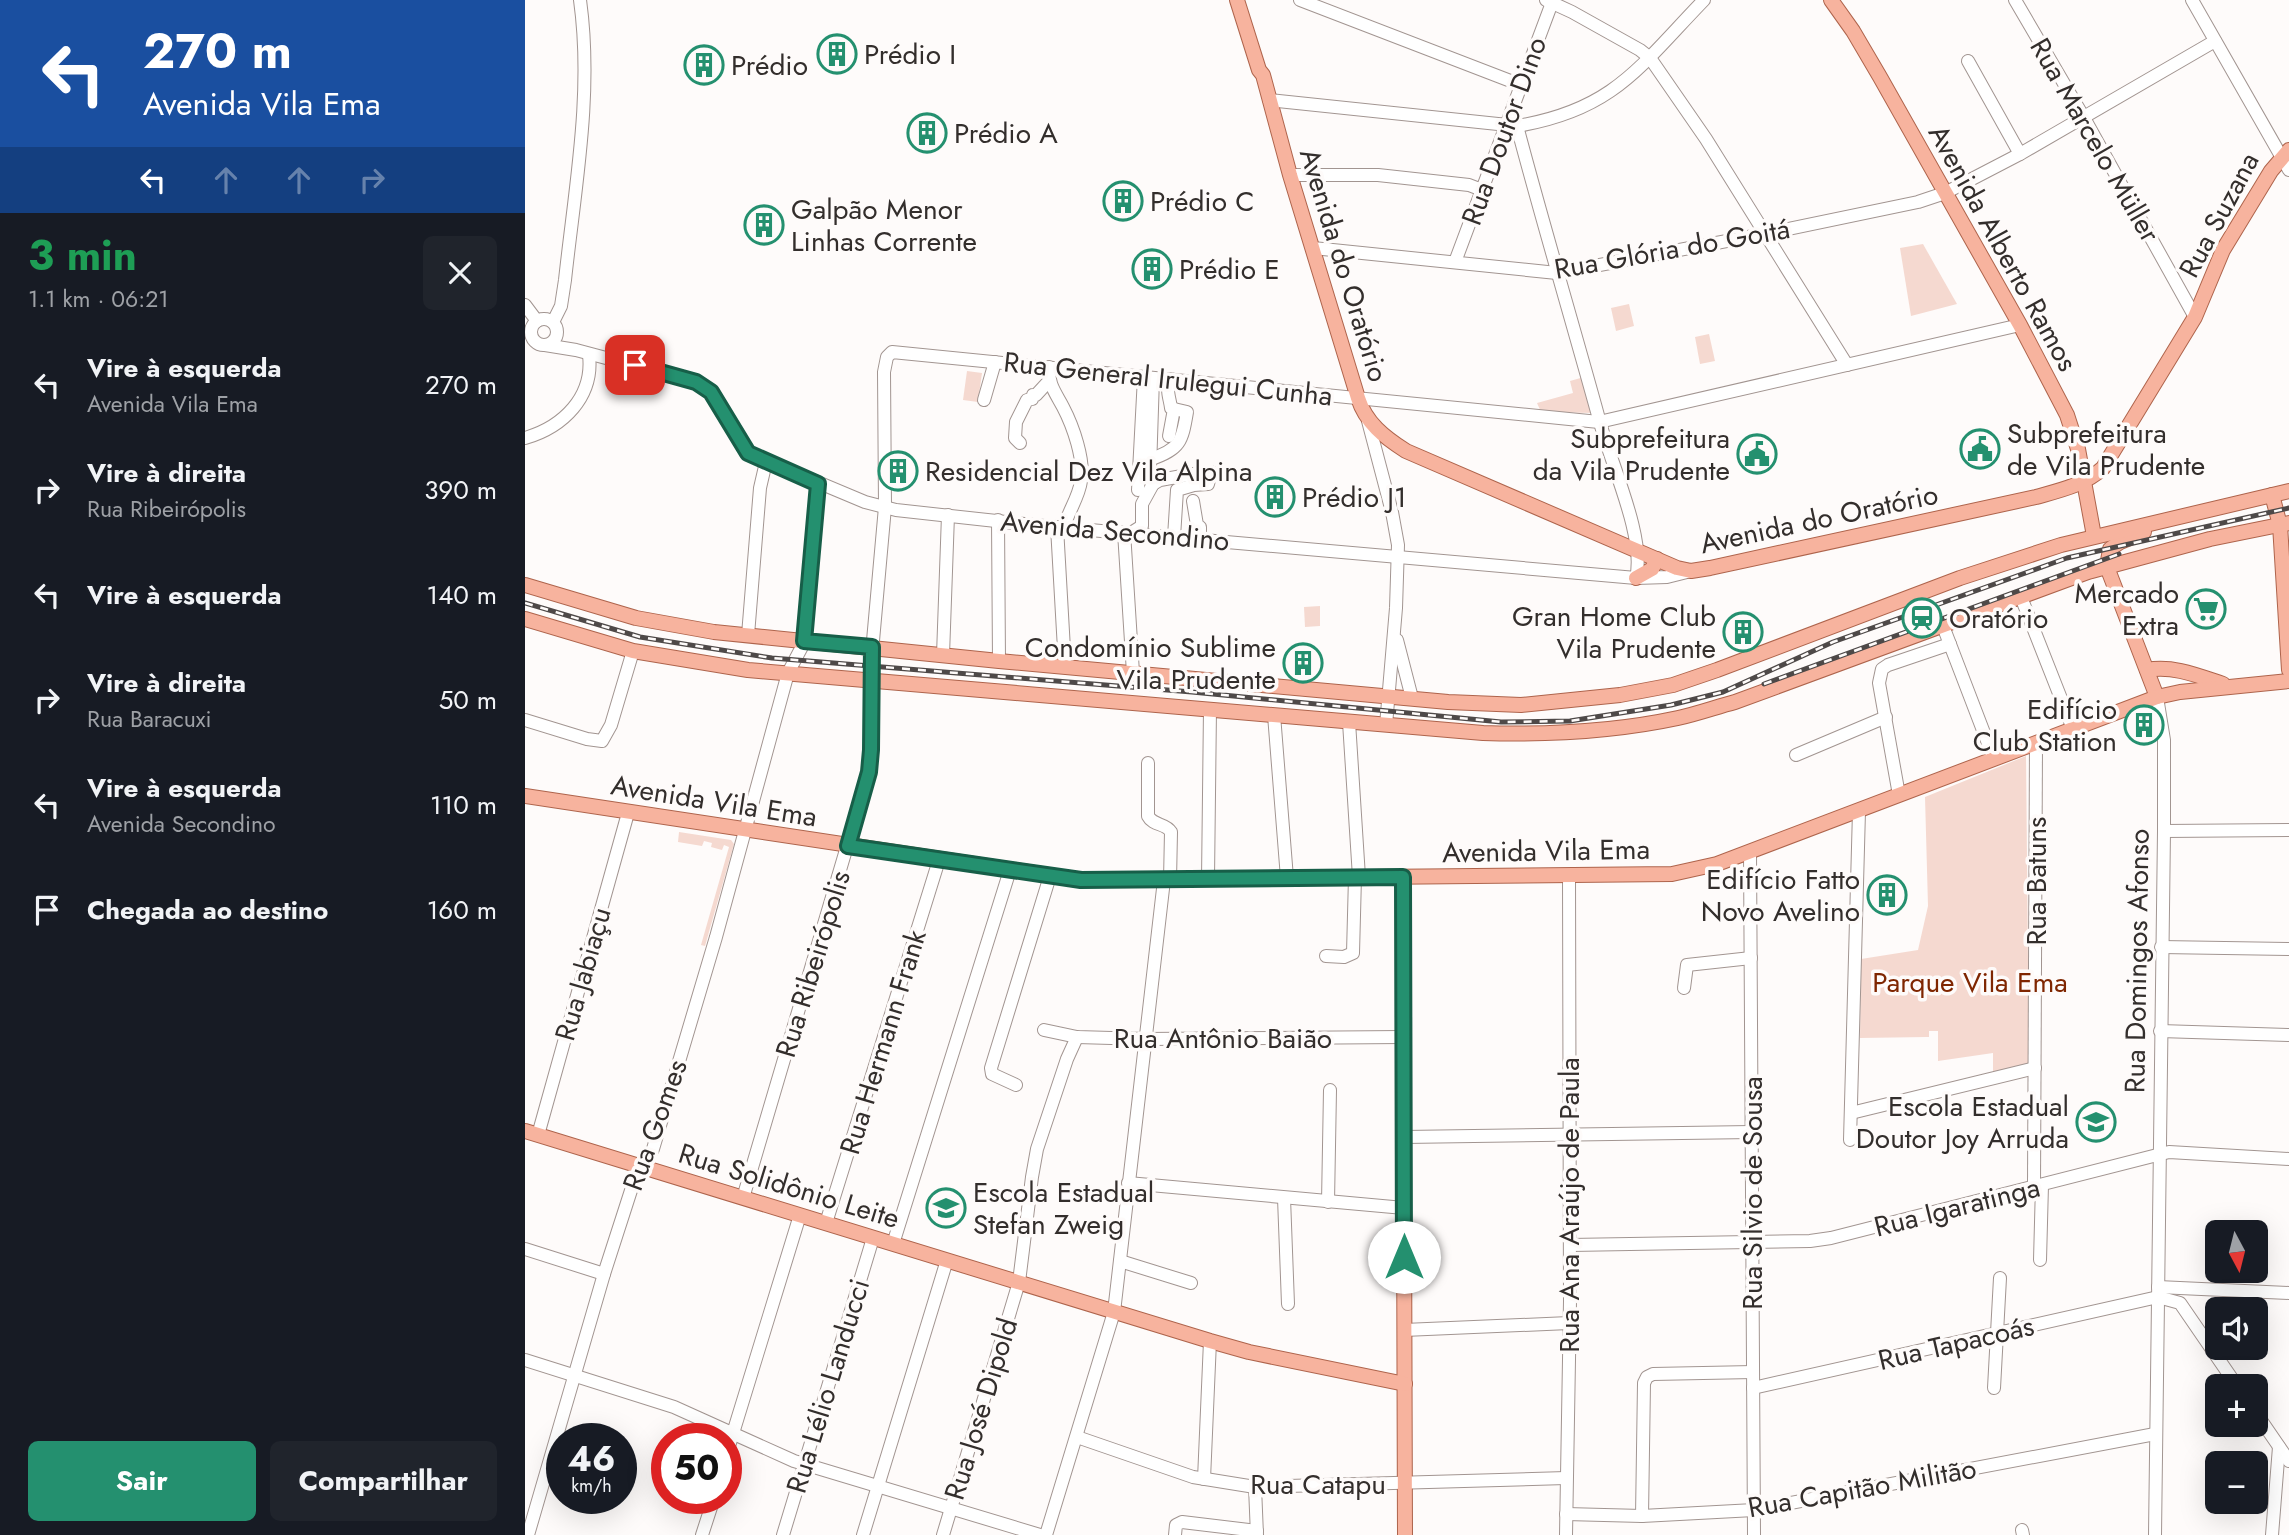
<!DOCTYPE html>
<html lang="pt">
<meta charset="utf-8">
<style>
body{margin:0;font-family:Jost,sans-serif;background:#20242c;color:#f1f3f6;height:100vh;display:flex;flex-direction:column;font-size:26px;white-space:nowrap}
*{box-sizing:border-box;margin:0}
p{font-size:23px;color:#9ea1a6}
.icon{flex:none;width:38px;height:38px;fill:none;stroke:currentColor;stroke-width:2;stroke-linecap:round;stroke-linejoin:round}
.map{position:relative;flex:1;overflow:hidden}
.side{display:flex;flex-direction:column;background:#171b24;width:525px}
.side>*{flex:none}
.top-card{background:#1a4fa0;color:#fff;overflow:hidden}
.needle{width:46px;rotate:173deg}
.fabs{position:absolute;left:1680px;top:1220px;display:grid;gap:14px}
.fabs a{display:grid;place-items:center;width:63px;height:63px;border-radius:10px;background:#171b24;box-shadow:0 7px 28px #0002;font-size:35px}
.speed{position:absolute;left:21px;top:1423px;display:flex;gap:14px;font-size:35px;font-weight:700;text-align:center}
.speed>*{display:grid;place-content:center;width:91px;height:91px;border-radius:50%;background:#171b24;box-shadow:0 7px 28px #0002;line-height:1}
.speed small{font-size:18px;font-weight:400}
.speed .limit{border:10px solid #d22;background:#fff;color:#111}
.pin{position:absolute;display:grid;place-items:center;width:60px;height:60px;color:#fff;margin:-30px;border-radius:14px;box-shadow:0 4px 10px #0006}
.me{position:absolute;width:77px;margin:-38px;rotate:0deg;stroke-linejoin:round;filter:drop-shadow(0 0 5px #0008)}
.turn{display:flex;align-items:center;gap:24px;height:147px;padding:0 28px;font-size:32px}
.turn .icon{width:91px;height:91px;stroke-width:2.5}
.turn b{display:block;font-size:49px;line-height:60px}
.lanes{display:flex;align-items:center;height:66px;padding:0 28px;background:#0003;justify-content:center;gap:35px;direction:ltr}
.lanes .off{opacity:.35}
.round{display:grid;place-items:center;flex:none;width:74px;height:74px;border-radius:10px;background:#20242c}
.summary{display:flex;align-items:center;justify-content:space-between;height:119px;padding:0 28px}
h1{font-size:42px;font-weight:700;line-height:52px;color:#1e9e55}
.primary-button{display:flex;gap:14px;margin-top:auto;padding:14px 28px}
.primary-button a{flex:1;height:80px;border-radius:10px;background:#24906f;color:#fff;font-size:28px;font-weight:700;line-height:80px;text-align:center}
.primary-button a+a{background:#20242c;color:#f1f3f6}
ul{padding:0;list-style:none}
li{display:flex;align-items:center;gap:21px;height:105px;padding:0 28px}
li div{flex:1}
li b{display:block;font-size:26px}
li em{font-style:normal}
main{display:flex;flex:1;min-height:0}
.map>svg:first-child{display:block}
.green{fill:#f5d9d0}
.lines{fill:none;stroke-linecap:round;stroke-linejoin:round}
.minor-casing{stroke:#a29591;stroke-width:14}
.major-casing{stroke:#ae644c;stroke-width:16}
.minor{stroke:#fff;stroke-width:12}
.major{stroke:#f7b39e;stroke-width:14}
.rail-casing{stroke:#4e4948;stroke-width:5}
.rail{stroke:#fefbfa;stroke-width:2.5;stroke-dasharray:8;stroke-linecap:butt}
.route-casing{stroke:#175e48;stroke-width:18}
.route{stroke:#24906f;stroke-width:12}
.labels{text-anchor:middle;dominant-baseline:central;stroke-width:7;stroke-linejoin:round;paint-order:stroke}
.poi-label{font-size:28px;fill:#332e2c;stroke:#fefbfa;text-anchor:start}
.street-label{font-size:28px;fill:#332e2c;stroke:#fefbfa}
.park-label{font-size:28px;fill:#7f2601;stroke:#fefbfa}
</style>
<main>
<section class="side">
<div class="top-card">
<div class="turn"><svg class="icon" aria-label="left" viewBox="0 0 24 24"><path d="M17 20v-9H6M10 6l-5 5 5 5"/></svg><div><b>270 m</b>Avenida Vila Ema</div></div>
<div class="lanes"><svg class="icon" aria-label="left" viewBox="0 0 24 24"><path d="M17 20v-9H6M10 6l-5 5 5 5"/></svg><svg class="icon off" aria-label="ahead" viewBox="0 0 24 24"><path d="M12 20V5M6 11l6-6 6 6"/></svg><svg class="icon off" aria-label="ahead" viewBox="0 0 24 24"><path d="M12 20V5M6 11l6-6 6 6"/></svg><svg class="icon off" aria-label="right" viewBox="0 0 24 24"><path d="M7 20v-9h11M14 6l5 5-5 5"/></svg></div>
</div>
<div class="summary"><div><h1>3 min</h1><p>1.1 km · 06:21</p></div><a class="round"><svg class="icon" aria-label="close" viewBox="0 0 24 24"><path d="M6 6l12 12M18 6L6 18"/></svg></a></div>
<ul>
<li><svg class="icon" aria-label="left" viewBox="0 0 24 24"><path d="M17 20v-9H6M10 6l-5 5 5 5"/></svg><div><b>Vire à esquerda</b><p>Avenida Vila Ema</p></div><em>270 m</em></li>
<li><svg class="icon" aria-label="right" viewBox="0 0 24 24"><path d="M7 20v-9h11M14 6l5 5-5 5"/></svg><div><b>Vire à direita</b><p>Rua Ribeirópolis</p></div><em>390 m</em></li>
<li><svg class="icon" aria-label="left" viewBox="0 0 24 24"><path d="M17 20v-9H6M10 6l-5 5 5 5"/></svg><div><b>Vire à esquerda</b></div><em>140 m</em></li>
<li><svg class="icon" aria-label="right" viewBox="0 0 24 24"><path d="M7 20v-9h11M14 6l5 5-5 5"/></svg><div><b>Vire à direita</b><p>Rua Baracuxi</p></div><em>50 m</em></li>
<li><svg class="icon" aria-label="left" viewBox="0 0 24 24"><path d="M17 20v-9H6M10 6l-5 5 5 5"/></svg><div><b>Vire à esquerda</b><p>Avenida Secondino</p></div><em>110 m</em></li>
<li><svg class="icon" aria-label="arrive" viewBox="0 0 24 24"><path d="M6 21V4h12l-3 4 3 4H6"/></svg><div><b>Chegada ao destino</b></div><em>160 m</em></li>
</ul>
<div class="primary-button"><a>Sair</a><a>Compartilhar</a></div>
</section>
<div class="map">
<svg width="1764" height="1535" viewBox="0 0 1764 1535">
<rect width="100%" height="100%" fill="#fefbfa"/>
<g class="green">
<path d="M1398,244l34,60 -46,12 -11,-68z"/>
<path d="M1104,304l5,22 -18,5 -5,-23z"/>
<path d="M1184,334l6,27 -15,3 -5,-27z"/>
<path d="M442,371l15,2 -4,29 -15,-2z"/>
<path d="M1059,377l11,36 -54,-1 -4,-9 36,-10 -3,-12z"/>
<path d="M795,606v20l-15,1 -1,-20z"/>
<path d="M1501,756l3,307 -36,9v-19l-55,8v-30h-9v6h-2l-67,1 1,-79 57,-9 10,-44 -3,-109z"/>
<path d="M154,832l52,8 3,4 -29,102 -4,-1 28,-98 -5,-2 -2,5 -11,-3 1,-4 -8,-2 -2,5 -24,-4z"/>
</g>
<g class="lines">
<g class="minor-casing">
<g id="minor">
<path d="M775,0l221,85"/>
<path d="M1021,0l26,12 68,38 10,8 56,81 141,226"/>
<path d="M1490,0l68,116 112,201"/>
<path d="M1667,0l97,170"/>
<path d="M1443,61l52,93"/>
<path d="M744,100l248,26c97,-16 123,-60 187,-126"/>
<path d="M992,126c26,98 55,195 82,293 11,43 47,118 37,159"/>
<path d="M765,175h88l91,10 13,5"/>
<path d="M788,248l244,25 207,-39 154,-32 27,-9 75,-39 195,-113"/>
<path d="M930,262l98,-262"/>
<path d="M0,305l12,16"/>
<circle cx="19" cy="332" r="13"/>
<path d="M28,322l8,-16 4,-26c10,-93 28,-187 15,-280"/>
<path d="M20,345l31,5 120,32 15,10 37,61 117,49 31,8 137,15 603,53 31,-1 24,-6"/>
<path d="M524,367c-1,17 6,25 14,40 10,19 22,53 18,74 -2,16 -13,31 -17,46"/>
<path d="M459,400l11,-38"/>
<path d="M843,421l24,91 6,33 -2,63 -10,117"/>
<path d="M644,436l5,-27 -3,-1c-1,-10 -6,-18 0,-29"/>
<path d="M0,438c38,-11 69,-41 64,-83"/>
<path d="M495,443l-5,-5 1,-16 11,-22 5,-1 1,-4h3l12,-13"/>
<path d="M626,459c29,-10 31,-17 36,-47l-13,-3"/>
<path d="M628,484l7,-4 33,-6"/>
<path d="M613,490l6,-113"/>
<path d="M668,501l4,24 3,2v13"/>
<path d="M473,520l1,141"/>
<path d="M532,527l8,140"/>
<path d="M599,532l9,141"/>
<path d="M606,533l11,-7v-22l11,-20 -3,-15 3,-91"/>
<path d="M649,537l3,-47 17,-5 14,-1 3,-12"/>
<path d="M1496,597l52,132"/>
<path d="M1418,626l51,133"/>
<path d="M223,635l12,-147 6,-26"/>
<path d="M872,640l15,58"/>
<path d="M418,655l5,-140"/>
<path d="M749,715l13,163"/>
<path d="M0,720l62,19 15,2 9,-16 22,-74"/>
<path d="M824,722l10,155"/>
<path d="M1271,755l90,-38"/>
<path d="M623,763v53c5,10 18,7 23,16l-1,48"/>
<path d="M1374,795l-20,-112 3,-14 6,-4 62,-21"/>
<path d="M1639,831l125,-1"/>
<path d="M1225,852l4,683"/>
<path d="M683,879l2,-170"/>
<path d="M1636,947l128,2"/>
<path d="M801,956l18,1 9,-4 2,-76"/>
<path d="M1159,988l3,-23 64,-7"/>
<path d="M519,1030l33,7 69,2 257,-2"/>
<path d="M1635,1031l129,4"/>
<path d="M491,1085l-24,-11 -1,-6 59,-192"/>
<path d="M1326,1113l184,-45"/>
<path d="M13,1135l90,-322"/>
<path d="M879,1137l348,-5"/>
<path d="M1325,1140l9,-329"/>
<path d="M603,1183l276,25"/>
<path d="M1509,1187l2,-444"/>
<path d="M218,1198l126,-426 3,-22 -1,-87 14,-156 -1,-135 3,-15 5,-5 707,70 421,-97"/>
<path d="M759,1198l4,106"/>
<path d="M803,1202l2,-112"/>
<path d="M301,1223l113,-363"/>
<path d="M368,1244l117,-374"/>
<path d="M1045,1245l240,-4 21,-3 338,-86 120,7"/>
<path d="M0,1249l79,25"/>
<path d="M1515,1260l2,-75"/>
<path d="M595,1261l71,22"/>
<path d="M1633,1287l131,6"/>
<path d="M879,1330l165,-7"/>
<path d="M0,1360l149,47 120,54 246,74"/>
<path d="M1228,1388l405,-91 22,6 57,83"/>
<path d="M1469,1388l6,-110"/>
<path d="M1731,1413l33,48"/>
<path d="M552,1437l116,40 62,10 311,-9"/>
<path d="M201,1456l74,-241"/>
<path d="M679,1479l6,-138"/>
<path d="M730,1487l2,48"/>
<path d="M1041,1514l76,2 112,-6 401,-76"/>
<path d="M1117,1516l2,-133 3,-6 6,-3 100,-2"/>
<path d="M1497,1530l1,5"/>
<path d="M3,1535l76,-261 31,-96 18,-29 63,-212 72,-264 17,-32 13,-157"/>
<path d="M177,1535l12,-37"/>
<path d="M258,1535l90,-297"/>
<path d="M338,1535l84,-275"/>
<path d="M418,1535l76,-253 13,-105 5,-28 30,-90 10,-22"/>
<path d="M521,1535l68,-223 50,-432"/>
<path d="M650,1535l1,-10 6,-3 75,9"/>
<path d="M1041,1535l4,-234 -1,-426"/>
<path d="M1630,1535l9,-704v-91l-7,-43"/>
<path d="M1747,1535l7,-88"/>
</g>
</g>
<g class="major-casing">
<g id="major">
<path d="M712,0l22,70 4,5 27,100 68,223c8,25 26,39 48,53l271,117 14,3 19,-3 326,-71c25,-7 48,-12 67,-29l92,-151 28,-67 48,-79 18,-21"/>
<path d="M1306,0l22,31 27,46 140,248 47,90 11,34 16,87"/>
<path d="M1747,495l8,30 9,145"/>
<path d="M1619,532l-24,10 -10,7 -3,18 50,130"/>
<path d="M1111,578l16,-9 5,-10"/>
<path d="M0,585l111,33 78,14 285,29 449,41 73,3 99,-10 53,-10 44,-15 243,-92 101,-33 228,-54"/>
<path d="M0,619l108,32 115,19 735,63c66,2 130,-1 195,-15 19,-4 38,-11 57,-16l353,-130 122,-33 79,-16"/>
<path d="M1622,670c26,-5 52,6 76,14"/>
<path d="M0,796l556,84 591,-6 45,-10 440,-167 23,-5 109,-11"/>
<path d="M878,877l2,658"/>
<path d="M0,1131l685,210 39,11 156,32"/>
</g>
</g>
<use href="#minor" class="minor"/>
<use href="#major" class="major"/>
<g class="rail-casing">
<g id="rail">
<path d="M0,603l115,34 132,21 420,34 309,30 69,-1 101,-16 52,-13 110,-50 234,-84 222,-50"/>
<path d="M1239,684l355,-130"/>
</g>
</g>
<use href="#rail" class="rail"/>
</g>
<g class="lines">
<g class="route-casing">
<path id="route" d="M110,365l61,17 15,10 37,61 70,31 -14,157 68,6 -1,103 -2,22 -21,74 233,34 322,-3 1,380"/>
</g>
<use href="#route" class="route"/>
</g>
<defs>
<g id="building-ring" transform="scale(2.0125)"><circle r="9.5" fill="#fefbfa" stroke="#24906f" stroke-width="1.5"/><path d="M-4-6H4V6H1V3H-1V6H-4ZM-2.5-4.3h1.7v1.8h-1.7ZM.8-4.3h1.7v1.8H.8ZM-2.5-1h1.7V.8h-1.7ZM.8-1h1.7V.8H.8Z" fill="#24906f"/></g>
<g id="civic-ring" transform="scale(2.0125)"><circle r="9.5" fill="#fefbfa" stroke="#24906f" stroke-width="1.5"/><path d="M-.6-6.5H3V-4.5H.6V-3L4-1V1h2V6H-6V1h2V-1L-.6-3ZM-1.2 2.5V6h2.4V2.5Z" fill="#24906f"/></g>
<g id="supermarket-ring" transform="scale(2.0125)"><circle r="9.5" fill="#fefbfa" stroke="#24906f" stroke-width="1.5"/><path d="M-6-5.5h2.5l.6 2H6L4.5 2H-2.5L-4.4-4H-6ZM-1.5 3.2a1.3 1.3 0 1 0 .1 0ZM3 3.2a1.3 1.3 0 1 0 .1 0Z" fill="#24906f"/></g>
<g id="station-ring" transform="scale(2.0125)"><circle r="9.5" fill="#fefbfa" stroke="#24906f" stroke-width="1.5"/><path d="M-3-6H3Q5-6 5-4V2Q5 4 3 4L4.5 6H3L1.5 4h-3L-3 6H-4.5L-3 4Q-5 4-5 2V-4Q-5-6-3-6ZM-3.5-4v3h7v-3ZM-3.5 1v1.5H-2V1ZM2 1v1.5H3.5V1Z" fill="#24906f"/></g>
<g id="school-ring" transform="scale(2.0125)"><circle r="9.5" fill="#fefbfa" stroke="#24906f" stroke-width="1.5"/><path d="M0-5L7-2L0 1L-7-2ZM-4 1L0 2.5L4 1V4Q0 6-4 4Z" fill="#24906f"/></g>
</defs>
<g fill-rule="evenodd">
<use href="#building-ring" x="312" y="54"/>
<use href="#building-ring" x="179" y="65"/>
<use href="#building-ring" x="402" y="133"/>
<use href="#building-ring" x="598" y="201"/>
<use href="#building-ring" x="239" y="225"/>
<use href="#building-ring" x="627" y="269"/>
<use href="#civic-ring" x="1455" y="449"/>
<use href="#civic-ring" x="1232" y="454"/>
<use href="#building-ring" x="373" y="471"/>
<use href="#building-ring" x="750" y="497"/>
<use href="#supermarket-ring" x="1681" y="609"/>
<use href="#station-ring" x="1397" y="618"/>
<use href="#building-ring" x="1218" y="632"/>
<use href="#building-ring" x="778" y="663"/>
<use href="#building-ring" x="1619" y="725"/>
<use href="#building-ring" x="1362" y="895"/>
<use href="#school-ring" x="1571" y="1122"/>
<use href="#school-ring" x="421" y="1208"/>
</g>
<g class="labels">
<g class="poi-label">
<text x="339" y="54">Prédio I</text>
<text x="206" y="65">Prédio</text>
<text x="429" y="133">Prédio A</text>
<text x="625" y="201">Prédio C</text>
<text x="266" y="209">Galpão Menor<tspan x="266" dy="32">Linhas Corrente</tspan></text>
<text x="654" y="269">Prédio E</text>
<text x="1482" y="433">Subprefeitura<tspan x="1482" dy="32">de Vila Prudente</tspan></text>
<text x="1205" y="438" text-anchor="end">Subprefeitura<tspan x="1205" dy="32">da Vila Prudente</tspan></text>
<text x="400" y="471">Residencial Dez Vila Alpina</text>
<text x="777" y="497">Prédio J1</text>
<text x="1654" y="593" text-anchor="end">Mercado<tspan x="1654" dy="32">Extra</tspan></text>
<text x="1191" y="616" text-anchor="end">Gran Home Club<tspan x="1191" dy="32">Vila Prudente</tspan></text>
<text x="1424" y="618">Oratório</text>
<text x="751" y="647" text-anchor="end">Condomínio Sublime<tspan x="751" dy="32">Vila Prudente</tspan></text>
<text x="1592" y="709" text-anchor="end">Edifício<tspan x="1592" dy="32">Club Station</tspan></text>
<text x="1335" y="879" text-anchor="end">Edifício Fatto<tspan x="1335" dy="32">Novo Avelino</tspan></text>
<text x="1544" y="1106" text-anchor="end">Escola Estadual<tspan x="1544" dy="32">Doutor Joy Arruda</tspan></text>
<text x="448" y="1192">Escola Estadual<tspan x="448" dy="32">Stefan Zweig</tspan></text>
</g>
<g class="street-label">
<text transform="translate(979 131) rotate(-70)">Rua Doutor Dino</text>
<text transform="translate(1570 140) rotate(60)">Rua Marcelo Müller</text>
<text transform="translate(1694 215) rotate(-62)">Rua Suzana</text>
<text transform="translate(1478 248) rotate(61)">Avenida Alberto Ramos</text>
<text transform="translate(1147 249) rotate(-10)">Rua Glória do Goitá</text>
<text transform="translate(819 265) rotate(73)">Avenida do Oratório</text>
<text transform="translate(643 379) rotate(6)">Rua General Irulegui Cunha</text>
<text transform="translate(1294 519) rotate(-12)">Avenida do Oratório</text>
<text transform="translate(590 531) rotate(5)">Avenida Secondino</text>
<text transform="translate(189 801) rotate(9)">Avenida Vila Ema</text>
<text transform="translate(1021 851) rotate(-1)">Avenida Vila Ema</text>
<text transform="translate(1511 881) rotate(-90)">Rua Batuns</text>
<text transform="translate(1612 961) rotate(-89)">Rua Domingos Afonso</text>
<text transform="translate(288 964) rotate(-73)">Rua Ribeirópolis</text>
<text transform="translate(58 974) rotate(-74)">Rua Jabiaçu</text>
<text x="698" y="1038">Rua Antônio Baião</text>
<text transform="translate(358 1042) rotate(-73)">Rua Hermann Frank</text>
<text transform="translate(130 1125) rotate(-70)">Rua Gomes</text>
<text transform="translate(264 1186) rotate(17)">Rua Solidônio Leite</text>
<text transform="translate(1227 1193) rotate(-90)">Rua Silvio de Sousa</text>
<text transform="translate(1044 1205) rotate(-90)">Rua Ana Araújo de Paula</text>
<text transform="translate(1432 1207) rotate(-14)">Rua Igaratinga</text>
<text transform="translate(1431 1343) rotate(-13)">Rua Tapacoás</text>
<text transform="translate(303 1386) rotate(-73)">Rua Lélio Landucci</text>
<text transform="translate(456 1409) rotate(-73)">Rua José Dipold</text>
<text x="793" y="1484">Rua Catapu</text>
<text transform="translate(1337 1488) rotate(-10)">Rua Capitão Militão</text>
</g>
<g class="park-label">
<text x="1445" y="982">Parque Vila Ema</text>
</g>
</g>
</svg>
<div class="fabs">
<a><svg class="needle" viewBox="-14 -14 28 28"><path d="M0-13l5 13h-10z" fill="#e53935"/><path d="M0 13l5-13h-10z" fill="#9ea1a6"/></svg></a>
<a><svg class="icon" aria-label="sound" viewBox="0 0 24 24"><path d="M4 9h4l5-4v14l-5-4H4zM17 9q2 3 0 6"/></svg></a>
<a>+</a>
<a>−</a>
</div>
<div class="speed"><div>46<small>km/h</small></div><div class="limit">50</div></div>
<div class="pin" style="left:110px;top:365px;background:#d93025"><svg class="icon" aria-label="arrive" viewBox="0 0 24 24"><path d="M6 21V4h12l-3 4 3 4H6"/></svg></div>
<svg class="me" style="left:879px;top:1257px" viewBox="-20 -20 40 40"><circle r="19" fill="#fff"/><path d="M0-13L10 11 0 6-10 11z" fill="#24906f"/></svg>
</div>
</main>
